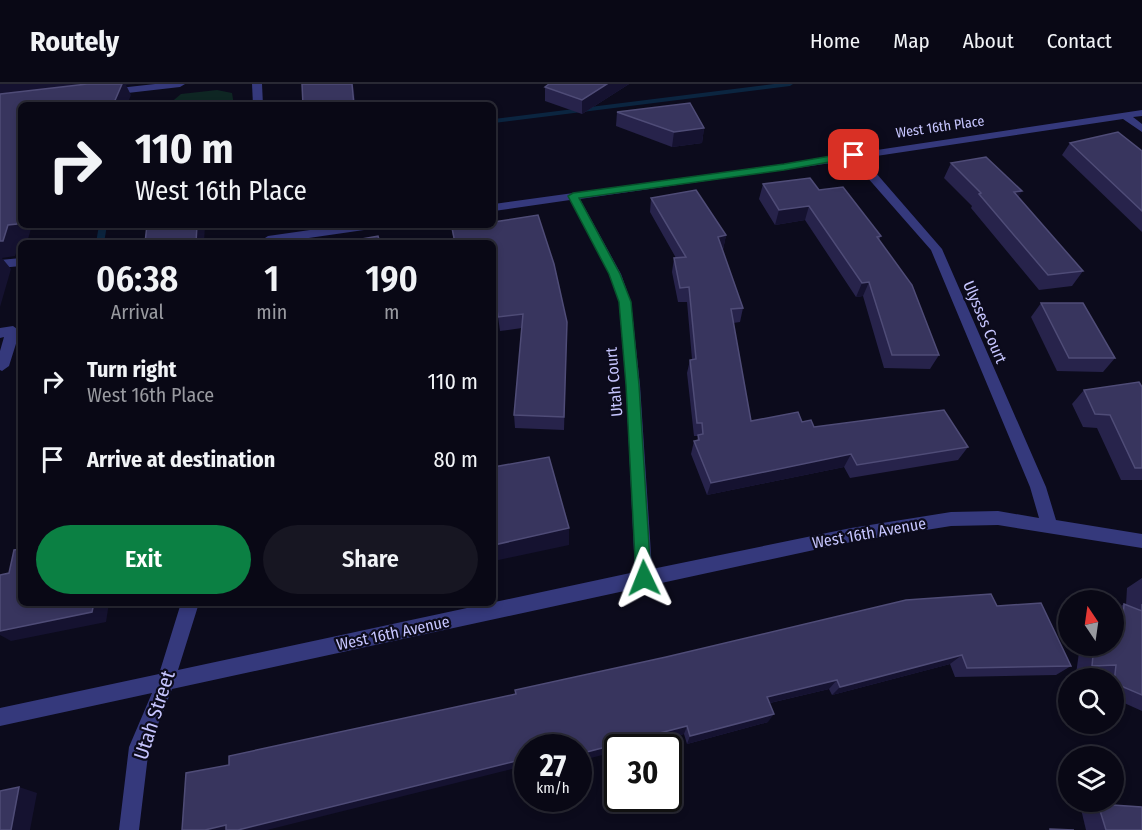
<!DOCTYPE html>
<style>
body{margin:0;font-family:"Fira Sans Condensed",sans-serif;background:#171622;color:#f1f3f6;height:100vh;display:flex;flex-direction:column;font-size:22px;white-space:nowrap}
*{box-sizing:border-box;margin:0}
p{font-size:20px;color:#999aa0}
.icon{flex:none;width:33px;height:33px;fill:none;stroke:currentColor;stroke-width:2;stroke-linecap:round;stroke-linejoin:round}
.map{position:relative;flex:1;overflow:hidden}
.side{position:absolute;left:18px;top:156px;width:478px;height:366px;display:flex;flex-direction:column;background:#090815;border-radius:9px;box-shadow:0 3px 9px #0003,0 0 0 2px #292934}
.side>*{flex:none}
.banner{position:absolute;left:18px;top:18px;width:478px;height:126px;border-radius:9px;box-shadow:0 3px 9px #0003,0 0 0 2px #292934;background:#090815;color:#f1f3f6;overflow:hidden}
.needle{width:39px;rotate:347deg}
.controls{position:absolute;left:1058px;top:506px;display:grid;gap:12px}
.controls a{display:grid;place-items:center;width:66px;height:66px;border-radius:50%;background:#090815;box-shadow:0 3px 9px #0003,0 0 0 2px #292934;font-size:30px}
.speed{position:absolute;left:514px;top:650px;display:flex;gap:12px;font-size:30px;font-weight:700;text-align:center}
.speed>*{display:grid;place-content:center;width:78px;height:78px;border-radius:50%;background:#090815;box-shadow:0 3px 9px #0003,0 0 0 2px #292934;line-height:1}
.speed small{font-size:15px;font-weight:400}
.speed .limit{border:3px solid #111;border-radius:9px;background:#fff;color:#111}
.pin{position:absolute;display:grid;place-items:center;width:51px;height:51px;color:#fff;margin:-26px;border-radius:12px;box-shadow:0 3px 9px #0006}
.me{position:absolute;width:66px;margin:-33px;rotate:358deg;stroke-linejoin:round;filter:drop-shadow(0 0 4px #0008)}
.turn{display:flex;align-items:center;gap:21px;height:126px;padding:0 18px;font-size:27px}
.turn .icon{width:78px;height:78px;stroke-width:2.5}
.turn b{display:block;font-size:42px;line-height:51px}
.eta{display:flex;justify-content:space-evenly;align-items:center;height:102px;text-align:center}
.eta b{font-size:36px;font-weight:600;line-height:42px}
.action{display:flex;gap:12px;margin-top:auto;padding:12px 18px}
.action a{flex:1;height:69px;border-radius:36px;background:#0b8043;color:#fff;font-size:24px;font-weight:600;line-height:69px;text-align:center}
.action a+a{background:#171622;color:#f1f3f6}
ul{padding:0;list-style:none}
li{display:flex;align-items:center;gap:18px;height:78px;padding:0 18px}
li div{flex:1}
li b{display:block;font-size:22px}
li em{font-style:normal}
header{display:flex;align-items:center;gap:36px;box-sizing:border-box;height:84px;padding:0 30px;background:#090815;border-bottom:2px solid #292934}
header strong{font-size:28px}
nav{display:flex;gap:33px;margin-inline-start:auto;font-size:21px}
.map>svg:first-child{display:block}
.green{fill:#0e2623}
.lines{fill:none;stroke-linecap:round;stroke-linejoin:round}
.stream{fill:#0b2540;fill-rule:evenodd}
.service{fill:#35397c;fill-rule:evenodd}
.minor{fill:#35397c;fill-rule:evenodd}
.wall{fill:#27234b}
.shaded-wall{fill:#151230}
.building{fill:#38355e;stroke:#4f4c77;stroke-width:1.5}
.route{fill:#0b8043;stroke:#07532c;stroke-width:1.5}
.labels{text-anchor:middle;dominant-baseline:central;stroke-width:4.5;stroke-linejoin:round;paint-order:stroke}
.far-street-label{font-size:14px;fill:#c7c6ff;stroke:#0c0b1c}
.street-label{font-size:16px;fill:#c7c6ff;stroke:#0c0b1c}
.near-street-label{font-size:20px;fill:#c7c6ff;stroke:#0c0b1c}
</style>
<header>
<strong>Routely</strong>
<nav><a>Home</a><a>Map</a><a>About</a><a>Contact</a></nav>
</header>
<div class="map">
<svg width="1142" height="746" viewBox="0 0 1142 746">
<rect width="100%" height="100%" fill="#0c0b1c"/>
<path class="green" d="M217,6l15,3 2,12h-66l13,-11z"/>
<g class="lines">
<g class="stream">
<path d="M774,0h19l-3,2 -296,37v-4z"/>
<path d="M99,141h8l-3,18h-8z"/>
</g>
<g class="service">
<path d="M21,174v8l-21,2v-8z"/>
<path d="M13,242l7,5 -11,35 -7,5 -2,-1v-19l4,-14 -4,1v-10z"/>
</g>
<g class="minor">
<path d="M155,0h30l-5,3 -70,8 -5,-3 5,-3z"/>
<path d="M252,0h10l1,21h-10z"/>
<path d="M1142,26v6l-9,1 9,7v8l-19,-13 -260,39 79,91 104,238 10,33 86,14v14l-144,-23 -47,1 -100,16 -679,147 -23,58 -10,83h-20l10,-83 23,-54 -152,33v-18l159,-34 22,-71h18l-21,67 457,-98 -9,-187 -7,-83 -10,-28 -39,-74 -76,11v-7l290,-40zM852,76l79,90 99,237 9,31 -41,-7 -47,1 -100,16 -199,41 -12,-184 -9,-83 -10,-28 -41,-75z"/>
<path d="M345,141h32l-6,4 -97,14h-9l-3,-3 6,-4z"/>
</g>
</g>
<g class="wall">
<path d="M549,0h80l-47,30 -37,-13v-14z"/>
<path d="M617,28l87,16 -2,15 -30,4 -56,-21z"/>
<path d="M1070,59l72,8v81l-80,-77z"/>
<path d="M951,79l67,34 65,74 -11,15 -33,4 -68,-82 1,-2 -28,-28z"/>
<path d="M763,100l56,6 62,46 -2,4 60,115 -9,14 -46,-1 -21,-72 -7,1 -51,-77 -30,5 -16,-26z"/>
<path d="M651,114l75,37 -3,15h-1l21,58 -3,14 -7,1 18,98 51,1 12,5 154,20 -10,13 -108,18 -6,-11 -137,28 -16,-41 3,-13h3l1,-5h-4l-7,-63 3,-13 2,-1 -5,-57h-9l-6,-30 2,-14h2l-26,-46z"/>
<path d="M538,131l16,49 13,58 -3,108 -49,-2 -1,-13 8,-87 -22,3 -6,-43v-45h-40l-2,-15 19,-3h23v-3z"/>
<path d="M1041,219l74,55 -12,14 -46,-1 -26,-54z"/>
<path d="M1142,303v93h-21l-24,-52 -14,-1 -11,-23 12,-14z"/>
<path d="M1142,494v133l-29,-13v-20h-13v-4h-24l4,-29h33v-34l11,-7 2,1 1,-17z"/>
<path d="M997,522l74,60 -15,9 -101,2 -5,-13 -118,31 -3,-6 -59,14 -2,19 -81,22 -3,-10 -51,13 -404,18z"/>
<path d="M1098,720l44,26h-56l-5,-21z"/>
</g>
<g class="shaded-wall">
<path d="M0,0h136l-10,1 5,10 -4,10 -127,-5z"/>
<path d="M352,0h1l3,21h-2z"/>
<path d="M607,0h22l-47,30v-14z"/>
<path d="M704,44l-2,15 -30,4 2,-15z"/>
<path d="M1022,107l-8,14v-13z"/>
<path d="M809,122l-4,14 -30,5 4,-15z"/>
<path d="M21,125v16h11l-4,14 -8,2 -5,15 -13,2 9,11 -11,38v-66l8,-16z"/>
<path d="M197,141h8l-1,18h-8z"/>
<path d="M726,151l-3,15 -8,1 3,-14z"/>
<path d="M869,198l-6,14 -7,1 6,-14z"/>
<path d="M567,238v14l-3,94v-13z"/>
<path d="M851,370l-7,13 -137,28 4,-12z"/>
<path d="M569,444v17l-75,16v-16z"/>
<path d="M94,519h15l-3,19 -95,19 -11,-6v-4z"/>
<path d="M962,571l-12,9 -118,31 8,-8z"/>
<path d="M837,596l-8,9 -68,16 6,-8z"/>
<path d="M774,630l-6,8 -81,22 3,-8z"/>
<path d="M687,642l-3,8 -51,13h-15v4l-39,10v-7z"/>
<path d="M528,674v7l-261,65h-29z"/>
<path d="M19,703l18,6 -7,37h-19z"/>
<path d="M226,741l10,5h-31z"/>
</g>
<g class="building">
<path d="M87,0h35l-9,21h-92v104l-4,15 -9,1 -5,16h-3v-147z"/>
<path d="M302,0h50l2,21h-51z"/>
<path d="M549,0h58l-25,16 -37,-13z"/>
<path d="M690,19l14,25 -30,4 -57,-20z"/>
<path d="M1118,48l24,19v60l-72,-68z"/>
<path d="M986,73l36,34 -8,1 69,79 -35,4 -69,-81 2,-1 -30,-30z"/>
<path d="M810,94l9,12 24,-3 38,49 -4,1 35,48 27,70h-47l-23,-73 -7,1 -53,-77 -30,4 -16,-26z"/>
<path d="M696,106l30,45 -8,2 25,71 -12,1 20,112 47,-9 4,10 9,-2 3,7 130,-17 24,37 -111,18 -6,-11 -140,29 -17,-42 5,-1 -1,-5 5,-1 -1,-11h-5l-7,-63 6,-1 -7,-72 -9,1 -6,-30 12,-1 -35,-59z"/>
<path d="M538,131l16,49 13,58 -3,95 -50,-2 9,-101 -25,3 -4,-32v-42h-39l-3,-15 19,-3h23v-3z"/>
<path d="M147,141h50l-1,18h-51z"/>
<path d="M378,152l2,7h-41z"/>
<path d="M1041,219h42l32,55h-46z"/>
<path d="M1139,298l3,5v81h-7l-25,-53 -15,-1 -11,-24z"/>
<path d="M549,373l20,71 -75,17v-78z"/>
<path d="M21,465v54h73l-2,9 -92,19v-56l9,-2 5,-23z"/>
<path d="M991,510l6,12 44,-3 30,63 -104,2 -5,-13 -122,32 -3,-7 -70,17 7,17 -84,22 -3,-10 -108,28v-7h-51v14v-3l-290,72h-12v-5l-21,5h-23l4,-57 43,-8v-9l287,-62 -1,-4 151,-33 240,-57z"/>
<path d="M1124,520l18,7v-7v91l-28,-12 2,-18 -24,1 2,-21h19v-30l10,4z"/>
<path d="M19,703l-8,43h-11v-39z"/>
<path d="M1098,720l44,3v23h-36z"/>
<path d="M1050,745l24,1h-24z"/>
</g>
<path class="route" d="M854,68l4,1v4l-74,13 -205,28 41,76 11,28 8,83 12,193 -2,5 -5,2 -6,-2 -2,-5 -10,-193 -7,-83 -10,-28 -41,-78 5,-3 211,-29z"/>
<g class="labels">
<g class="far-street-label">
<text transform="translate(940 43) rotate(-8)">West 16th Place</text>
</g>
<g class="street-label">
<text transform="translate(985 238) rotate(67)">Ulysses Court</text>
<text transform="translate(614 298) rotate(-95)">Utah Court</text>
<text transform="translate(869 449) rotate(-10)">West 16th Avenue</text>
<text transform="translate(393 549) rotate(-12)">West 16th Avenue</text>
</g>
<g class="near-street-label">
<text transform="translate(154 631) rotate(-72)">Utah Street</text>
</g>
</g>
</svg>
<div class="controls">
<a><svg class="needle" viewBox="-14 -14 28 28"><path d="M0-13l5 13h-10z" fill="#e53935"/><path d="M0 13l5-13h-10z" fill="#999aa0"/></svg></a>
<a><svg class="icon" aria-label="search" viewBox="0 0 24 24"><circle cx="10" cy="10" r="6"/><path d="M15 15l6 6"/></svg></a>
<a><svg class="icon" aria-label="layers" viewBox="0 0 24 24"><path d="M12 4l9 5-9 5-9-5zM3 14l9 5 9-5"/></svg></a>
</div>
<div class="speed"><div>27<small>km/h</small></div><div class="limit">30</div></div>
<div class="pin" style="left:854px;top:71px;background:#d93025"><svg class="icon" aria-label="arrive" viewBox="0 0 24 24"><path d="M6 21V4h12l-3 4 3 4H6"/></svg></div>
<svg class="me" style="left:644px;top:494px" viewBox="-20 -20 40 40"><path d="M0-17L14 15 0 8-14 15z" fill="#0b8043" stroke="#fff" stroke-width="4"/></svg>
<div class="banner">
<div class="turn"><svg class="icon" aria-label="right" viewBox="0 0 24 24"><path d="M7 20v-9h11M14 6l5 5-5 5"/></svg><div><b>110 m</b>West 16th Place</div></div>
</div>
<section class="side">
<div class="eta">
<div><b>06:38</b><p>Arrival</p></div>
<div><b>1</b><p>min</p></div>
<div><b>190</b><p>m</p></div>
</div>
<ul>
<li><svg class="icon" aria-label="right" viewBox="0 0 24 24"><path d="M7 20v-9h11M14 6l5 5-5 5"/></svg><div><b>Turn right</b><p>West 16th Place</p></div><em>110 m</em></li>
<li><svg class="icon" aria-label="arrive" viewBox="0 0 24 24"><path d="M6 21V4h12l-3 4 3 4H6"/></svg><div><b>Arrive at destination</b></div><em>80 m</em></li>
</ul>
<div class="action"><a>Exit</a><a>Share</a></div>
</section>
</div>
